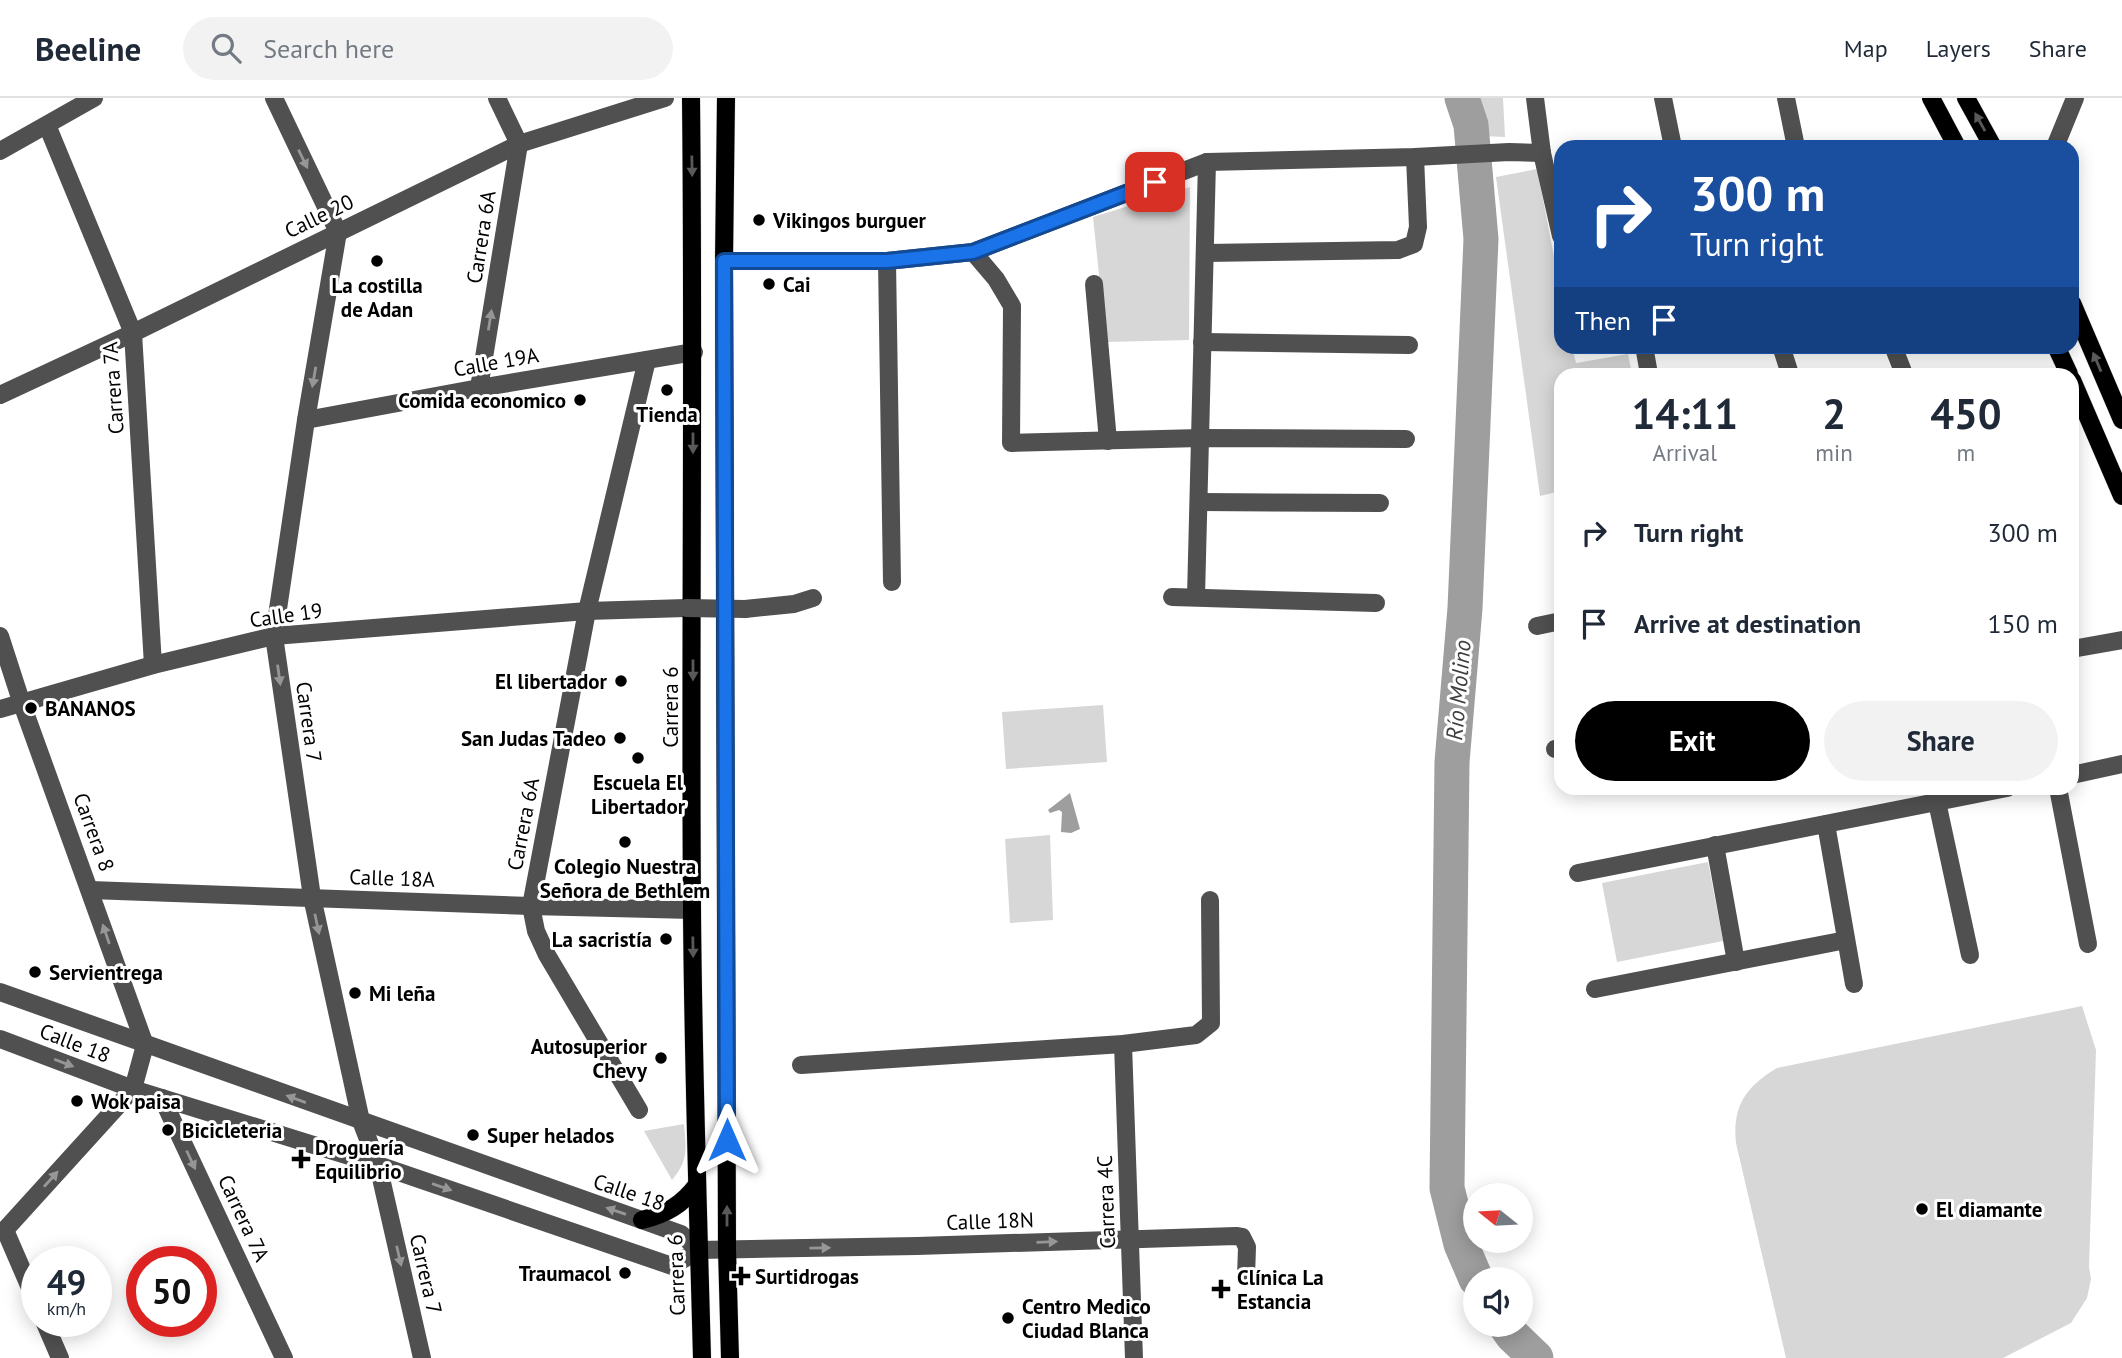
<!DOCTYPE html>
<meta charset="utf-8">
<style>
body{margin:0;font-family:"PT Sans",sans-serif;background:#f2f2f3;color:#1f2937;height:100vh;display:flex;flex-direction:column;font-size:26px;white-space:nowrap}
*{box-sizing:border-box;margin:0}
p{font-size:23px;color:#747a83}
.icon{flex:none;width:38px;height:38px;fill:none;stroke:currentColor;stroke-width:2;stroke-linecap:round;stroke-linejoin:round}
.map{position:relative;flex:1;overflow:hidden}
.drawer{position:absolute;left:1554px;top:270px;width:525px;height:427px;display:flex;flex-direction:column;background:#fff;border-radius:21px;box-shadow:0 4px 18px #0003}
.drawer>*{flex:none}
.hud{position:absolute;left:1554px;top:42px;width:525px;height:214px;border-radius:21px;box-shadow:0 4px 18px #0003;background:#1a4fa0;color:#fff;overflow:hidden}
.needle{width:46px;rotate:288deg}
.tools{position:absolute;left:1463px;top:1085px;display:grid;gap:14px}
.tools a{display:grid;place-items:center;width:70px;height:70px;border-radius:50%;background:#fff;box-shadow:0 4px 18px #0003;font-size:35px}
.speed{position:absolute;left:21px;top:1148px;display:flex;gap:14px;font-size:35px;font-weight:700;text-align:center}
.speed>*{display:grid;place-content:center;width:91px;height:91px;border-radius:50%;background:#fff;box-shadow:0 4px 18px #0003;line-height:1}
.speed small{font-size:18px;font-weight:400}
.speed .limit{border:10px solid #d22;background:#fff;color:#111}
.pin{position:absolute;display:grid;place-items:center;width:60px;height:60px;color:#fff;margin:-30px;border-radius:14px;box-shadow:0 4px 10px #0006}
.me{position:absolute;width:77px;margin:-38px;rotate:0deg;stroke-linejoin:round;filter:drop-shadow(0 0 5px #0008)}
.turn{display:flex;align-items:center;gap:24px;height:147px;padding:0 21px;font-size:32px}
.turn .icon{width:91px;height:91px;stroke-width:2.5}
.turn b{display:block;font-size:49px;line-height:60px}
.then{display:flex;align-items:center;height:66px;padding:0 21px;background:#0003;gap:14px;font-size:26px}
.eta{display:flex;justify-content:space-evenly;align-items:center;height:119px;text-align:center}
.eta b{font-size:42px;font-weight:700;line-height:49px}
.cta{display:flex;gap:14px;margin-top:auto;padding:14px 21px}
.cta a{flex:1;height:80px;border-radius:42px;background:#000;color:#fff;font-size:28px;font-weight:700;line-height:80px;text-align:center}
.cta a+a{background:#f2f2f3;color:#1f2937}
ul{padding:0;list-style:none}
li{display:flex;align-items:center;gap:21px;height:91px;padding:0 21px}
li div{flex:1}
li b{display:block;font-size:26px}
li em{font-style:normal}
header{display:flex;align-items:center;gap:42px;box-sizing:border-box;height:98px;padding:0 35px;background:#fff;border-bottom:2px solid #e0e1e3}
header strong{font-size:33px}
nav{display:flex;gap:38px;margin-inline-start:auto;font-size:24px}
.search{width:490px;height:63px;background:#f2f2f3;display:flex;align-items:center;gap:18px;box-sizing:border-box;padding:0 24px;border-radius:38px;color:#747a83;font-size:26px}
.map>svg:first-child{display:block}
.green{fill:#d7d7d7}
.water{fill:#9e9e9e}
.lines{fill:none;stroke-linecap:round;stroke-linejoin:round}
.river{stroke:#9e9e9e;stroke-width:35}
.major-casing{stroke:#dbdbdb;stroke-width:19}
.minor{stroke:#505050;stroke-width:18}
.major{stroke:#000;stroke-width:18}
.minor-bridge{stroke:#505050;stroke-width:18}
.oneway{fill:#595959}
.oneway2{fill:#969696}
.route-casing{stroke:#114b97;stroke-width:18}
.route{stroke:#1a73e8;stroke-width:12}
.poi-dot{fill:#000;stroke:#fff;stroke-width:2.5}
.labels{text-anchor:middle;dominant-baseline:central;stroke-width:6;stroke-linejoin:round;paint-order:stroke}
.street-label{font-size:21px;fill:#000;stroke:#fff}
.poi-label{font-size:21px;font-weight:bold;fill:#000;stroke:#fff;text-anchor:start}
.water-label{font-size:23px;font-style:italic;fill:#3f3f3f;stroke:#fff}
</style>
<header>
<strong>Beeline</strong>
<div class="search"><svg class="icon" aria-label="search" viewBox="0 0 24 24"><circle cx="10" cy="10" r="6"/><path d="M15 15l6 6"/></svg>Search here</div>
<nav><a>Map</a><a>Layers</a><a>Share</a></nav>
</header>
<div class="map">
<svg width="2122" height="1260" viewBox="0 0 2122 1260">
<rect width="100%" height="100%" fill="#fff"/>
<g class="green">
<path d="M1477,0h26l2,39 -24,-1z"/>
<path d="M1537,71l24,123v54l11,1 4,16 52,-9 4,20h-71v117l-21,5 -44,-319z"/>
<path d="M1190,89l-1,153 -83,2 -13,-125z"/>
<path d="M1103,607l4,57 -101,7 -4,-57z"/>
<path d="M1050,737l3,85 -43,3 -5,-84z"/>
<path d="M1708,764l15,79 -106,21 -15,-79z"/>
<path d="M2082,908l14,44 -7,217 2,12 -4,19 -16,25 -68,35h-217l-50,-215c-4,-38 11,-57 41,-75z"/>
<path d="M684,1026c2,25 5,36 -12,56l-28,-49z"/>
</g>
<path class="water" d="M1070,695l10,36 -9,4 -10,-1 1,-20 -3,-2 -9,3 -2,-3z"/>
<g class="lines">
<g class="river">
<path d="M1462,0l9,27 10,114 -16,369 -13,154 -5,426 14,56 15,35"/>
<path d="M1505,1227l7,10 24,23"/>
</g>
<g class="major-casing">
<g id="major">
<path d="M691,0c3,270 -1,540 1,811 1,149 6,299 10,449"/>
<path d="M726,0l-2,163 3,988 3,109"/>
<path d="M1931,0l26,49"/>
<path d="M1966,0l27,49"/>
<path d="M2072,205l50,117"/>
<path d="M2056,248l13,28"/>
<path d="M2072,282l50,116"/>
<path d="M642,1122c24,-6 40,-15 55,-35"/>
</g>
</g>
<g class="minor">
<path d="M274,0l64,134 -32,188 -32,216 38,261 49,224 17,44 44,193"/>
<path d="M1535,0l7,55 19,83"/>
<path d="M1663,0l10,49"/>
<path d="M1786,0l10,49"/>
<path d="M47,27l86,208 20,332"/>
<path d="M2055,49l20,-49"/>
<path d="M0,53l94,-53"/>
<path d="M973,154l23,27 16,27 -1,137 189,-5 206,1"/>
<path d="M1205,155l193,-3 16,-6 4,-17 -3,-70"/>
<path d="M724,163h163l86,-9 234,-90 208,-5 94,-5 33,1"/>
<path d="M887,163l5,321"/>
<path d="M1094,186l14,157"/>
<path d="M1202,244l207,3"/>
<path d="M1644,248l5,28"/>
<path d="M1781,248l9,28"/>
<path d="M1893,248l11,28"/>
<path d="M479,290l40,-244 -22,-46"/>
<path d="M0,297l133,-62 386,-189 146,-46"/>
<path d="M306,322l173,-32 215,-36"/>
<path d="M1199,404l181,1"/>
<path d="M1172,499l204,6"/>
<path d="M1196,499l11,-435"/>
<path d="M745,511l49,-5 19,-6"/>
<path d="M1537,528l24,-5"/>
<path d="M0,538l22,68 123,341 -12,44 -128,141"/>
<path d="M2072,551l50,-9"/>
<path d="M0,611l153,-44 121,-29 313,-25 99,-3"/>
<path d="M1555,651l6,-1"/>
<path d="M2072,677l50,-11"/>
<path d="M2058,690l30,156"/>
<path d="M1937,704l33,153"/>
<path d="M1826,726l28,160"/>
<path d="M1715,747l21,117"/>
<path d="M1578,775l429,-85"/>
<path d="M90,792l441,16 161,4"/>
<path d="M1595,891l251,-49"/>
<path d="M0,894l681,242 18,16"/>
<path d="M0,941l133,50 245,76 294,101 27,-16"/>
<path d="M1123,946l11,314"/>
<path d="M801,967l322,-21 73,-9 15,-12 -1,-123"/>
<path d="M162,1000l122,260"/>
<path d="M639,1012l-92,-155 -11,-24 -5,-25 56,-295 60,-251"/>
<path d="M5,1132l32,74"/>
<path d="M699,1152l218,-4 319,-10 6,1 5,10 -1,30"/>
<path d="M44,1223l16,37"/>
</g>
<use href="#major" class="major"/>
<path class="minor-bridge" d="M686,510l59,1"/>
</g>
<defs><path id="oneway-solid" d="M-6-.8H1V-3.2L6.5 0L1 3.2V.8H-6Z" transform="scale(1.75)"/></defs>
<g class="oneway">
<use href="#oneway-solid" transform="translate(1980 24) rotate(-119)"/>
<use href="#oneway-solid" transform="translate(692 68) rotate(89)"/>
<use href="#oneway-solid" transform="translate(2097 264) rotate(-113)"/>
<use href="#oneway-solid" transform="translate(693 345) rotate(90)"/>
<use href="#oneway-solid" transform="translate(693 572) rotate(90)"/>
<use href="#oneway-solid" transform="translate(693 849) rotate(89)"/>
<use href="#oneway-solid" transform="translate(727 1118) rotate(-90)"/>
</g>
<g class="oneway2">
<use href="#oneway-solid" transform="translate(303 61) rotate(64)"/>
<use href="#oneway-solid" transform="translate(490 222) rotate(-81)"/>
<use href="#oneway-solid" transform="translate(314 279) rotate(100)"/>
<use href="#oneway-solid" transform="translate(279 577) rotate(82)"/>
<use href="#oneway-solid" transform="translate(317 826) rotate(78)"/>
<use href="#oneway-solid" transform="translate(106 836) rotate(-109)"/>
<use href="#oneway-solid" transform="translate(64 965) rotate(21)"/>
<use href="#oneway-solid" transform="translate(296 1001) rotate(-160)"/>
<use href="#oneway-solid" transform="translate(191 1062) rotate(65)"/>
<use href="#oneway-solid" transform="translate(51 1081) rotate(-48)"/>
<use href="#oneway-solid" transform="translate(442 1089) rotate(19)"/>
<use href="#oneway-solid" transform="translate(616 1113) rotate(-161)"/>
<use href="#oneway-solid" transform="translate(1047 1144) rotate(-2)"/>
<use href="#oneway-solid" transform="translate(820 1150) rotate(-1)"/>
<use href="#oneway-solid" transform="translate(399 1158) rotate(77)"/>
</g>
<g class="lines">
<g class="route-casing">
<path id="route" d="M727,1042l-3,-879h163l86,-9 182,-70"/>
</g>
<use href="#route" class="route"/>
</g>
<g class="poi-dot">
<circle cx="759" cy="122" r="7"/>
<circle cx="377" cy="163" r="7"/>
<circle cx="769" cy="186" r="7"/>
<circle cx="667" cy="292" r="7"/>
<circle cx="580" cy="302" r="7"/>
<circle cx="621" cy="583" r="7"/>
<circle cx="31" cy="610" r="7"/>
<circle cx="620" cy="640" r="7"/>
<circle cx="638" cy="660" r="7"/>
<circle cx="625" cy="744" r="7"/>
<circle cx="666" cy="841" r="7"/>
<circle cx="35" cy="874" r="7"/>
<circle cx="355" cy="895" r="7"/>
<circle cx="661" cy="960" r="7"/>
<circle cx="77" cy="1003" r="7"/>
<circle cx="168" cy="1032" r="7"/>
<circle cx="473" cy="1037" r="7"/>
<path d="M297.5 1050.5h7v7h7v7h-7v7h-7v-7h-7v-7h7z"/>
<circle cx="1922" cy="1111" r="7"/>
<circle cx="625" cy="1175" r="7"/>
<path d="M737.5 1167.5h7v7h7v7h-7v7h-7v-7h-7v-7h7z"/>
<path d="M1217.5 1180.5h7v7h7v7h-7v7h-7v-7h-7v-7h7z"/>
<circle cx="1008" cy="1220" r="7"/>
</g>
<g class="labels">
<g class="street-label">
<text transform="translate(319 118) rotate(-26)">Calle 20</text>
<text transform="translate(481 139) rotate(-81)">Carrera 6A</text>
<text transform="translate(496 264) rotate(-10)">Calle 19A</text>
<text transform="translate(113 290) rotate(-94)">Carrera 7A</text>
<text transform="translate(286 517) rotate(-8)">Calle 19</text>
<text transform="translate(670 609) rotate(-90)">Carrera 6</text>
<text transform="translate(309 624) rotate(82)">Carrera 7</text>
<text transform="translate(523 726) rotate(-79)">Carrera 6A</text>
<text transform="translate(94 734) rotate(70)">Carrera 8</text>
<text transform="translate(392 780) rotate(2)">Calle 18A</text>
<text transform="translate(75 945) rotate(21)">Calle 18</text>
<text transform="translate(629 1094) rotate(19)">Calle 18</text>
<text transform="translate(1106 1104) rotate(-92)">Carrera 4C</text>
<text transform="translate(244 1120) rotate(65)">Carrera 7A</text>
<text transform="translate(990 1123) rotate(-2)">Calle 18N</text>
<text transform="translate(426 1176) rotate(77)">Carrera 7</text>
<text transform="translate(676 1177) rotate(-92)">Carrera 6</text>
</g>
<g class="poi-label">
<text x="773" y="122">Vikingos burguer</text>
<text x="783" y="186">Cai</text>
<text x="377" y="187" text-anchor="middle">La costilla<tspan x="377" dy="24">de Adan</tspan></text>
<text x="566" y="302" text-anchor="end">Comida economico</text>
<text x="667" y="316" text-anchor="middle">Tienda</text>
<text x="607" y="583" text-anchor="end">El libertador</text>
<text x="45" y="610">BANANOS</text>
<text x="606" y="640" text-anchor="end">San Judas Tadeo</text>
<text x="638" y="684" text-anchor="middle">Escuela El<tspan x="638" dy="24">Libertador</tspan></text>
<text x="625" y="768" text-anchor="middle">Colegio Nuestra<tspan x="625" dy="24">Señora de Bethlem</tspan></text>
<text x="652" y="841" text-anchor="end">La sacristía</text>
<text x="49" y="874">Servientrega</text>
<text x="369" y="895">Mi leña</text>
<text x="647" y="948" text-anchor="end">Autosuperior<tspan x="647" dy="24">Chevy</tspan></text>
<text x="91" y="1003">Wok paisa</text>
<text x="182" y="1032">Bicicleteria</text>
<text x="487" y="1037">Super helados</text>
<text x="315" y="1049">Droguería<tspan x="315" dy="24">Equilibrio</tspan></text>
<text x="1936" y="1111">El diamante</text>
<text x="611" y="1175" text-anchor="end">Traumacol</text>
<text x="755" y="1178">Surtidrogas</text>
<text x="1237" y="1179">Clínica La<tspan x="1237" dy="24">Estancia</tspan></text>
<text x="1022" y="1208">Centro Medico<tspan x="1022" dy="24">Ciudad Blanca</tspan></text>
</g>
<g class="water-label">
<text transform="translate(1458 592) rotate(-85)">Río Molino</text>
</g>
</g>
</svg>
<div class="tools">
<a><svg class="needle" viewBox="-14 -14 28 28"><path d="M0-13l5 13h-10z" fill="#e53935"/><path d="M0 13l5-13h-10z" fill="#747a83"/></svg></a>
<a><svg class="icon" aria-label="sound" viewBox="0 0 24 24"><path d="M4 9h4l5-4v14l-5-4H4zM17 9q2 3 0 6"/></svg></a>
</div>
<div class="speed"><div>49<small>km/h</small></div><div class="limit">50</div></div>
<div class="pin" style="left:1155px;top:84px;background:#d93025"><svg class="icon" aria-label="arrive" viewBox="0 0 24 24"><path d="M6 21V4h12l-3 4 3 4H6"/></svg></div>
<svg class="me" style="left:727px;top:1042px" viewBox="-20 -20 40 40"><path d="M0-17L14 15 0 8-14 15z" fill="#1a73e8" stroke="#fff" stroke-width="4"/></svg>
<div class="hud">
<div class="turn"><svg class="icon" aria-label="right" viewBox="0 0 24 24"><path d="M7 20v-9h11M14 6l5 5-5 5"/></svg><div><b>300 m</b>Turn right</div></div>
<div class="then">Then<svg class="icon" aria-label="arrive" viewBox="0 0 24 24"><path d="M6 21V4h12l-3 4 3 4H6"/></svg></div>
</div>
<section class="drawer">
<div class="eta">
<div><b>14:11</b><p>Arrival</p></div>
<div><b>2</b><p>min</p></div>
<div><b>450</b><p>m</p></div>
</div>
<ul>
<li><svg class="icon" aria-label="right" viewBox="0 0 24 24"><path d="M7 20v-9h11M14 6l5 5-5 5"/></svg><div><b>Turn right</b></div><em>300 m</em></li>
<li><svg class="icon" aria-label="arrive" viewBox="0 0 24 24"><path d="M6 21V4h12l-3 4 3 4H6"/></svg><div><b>Arrive at destination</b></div><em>150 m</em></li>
</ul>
<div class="cta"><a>Exit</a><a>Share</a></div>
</section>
</div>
